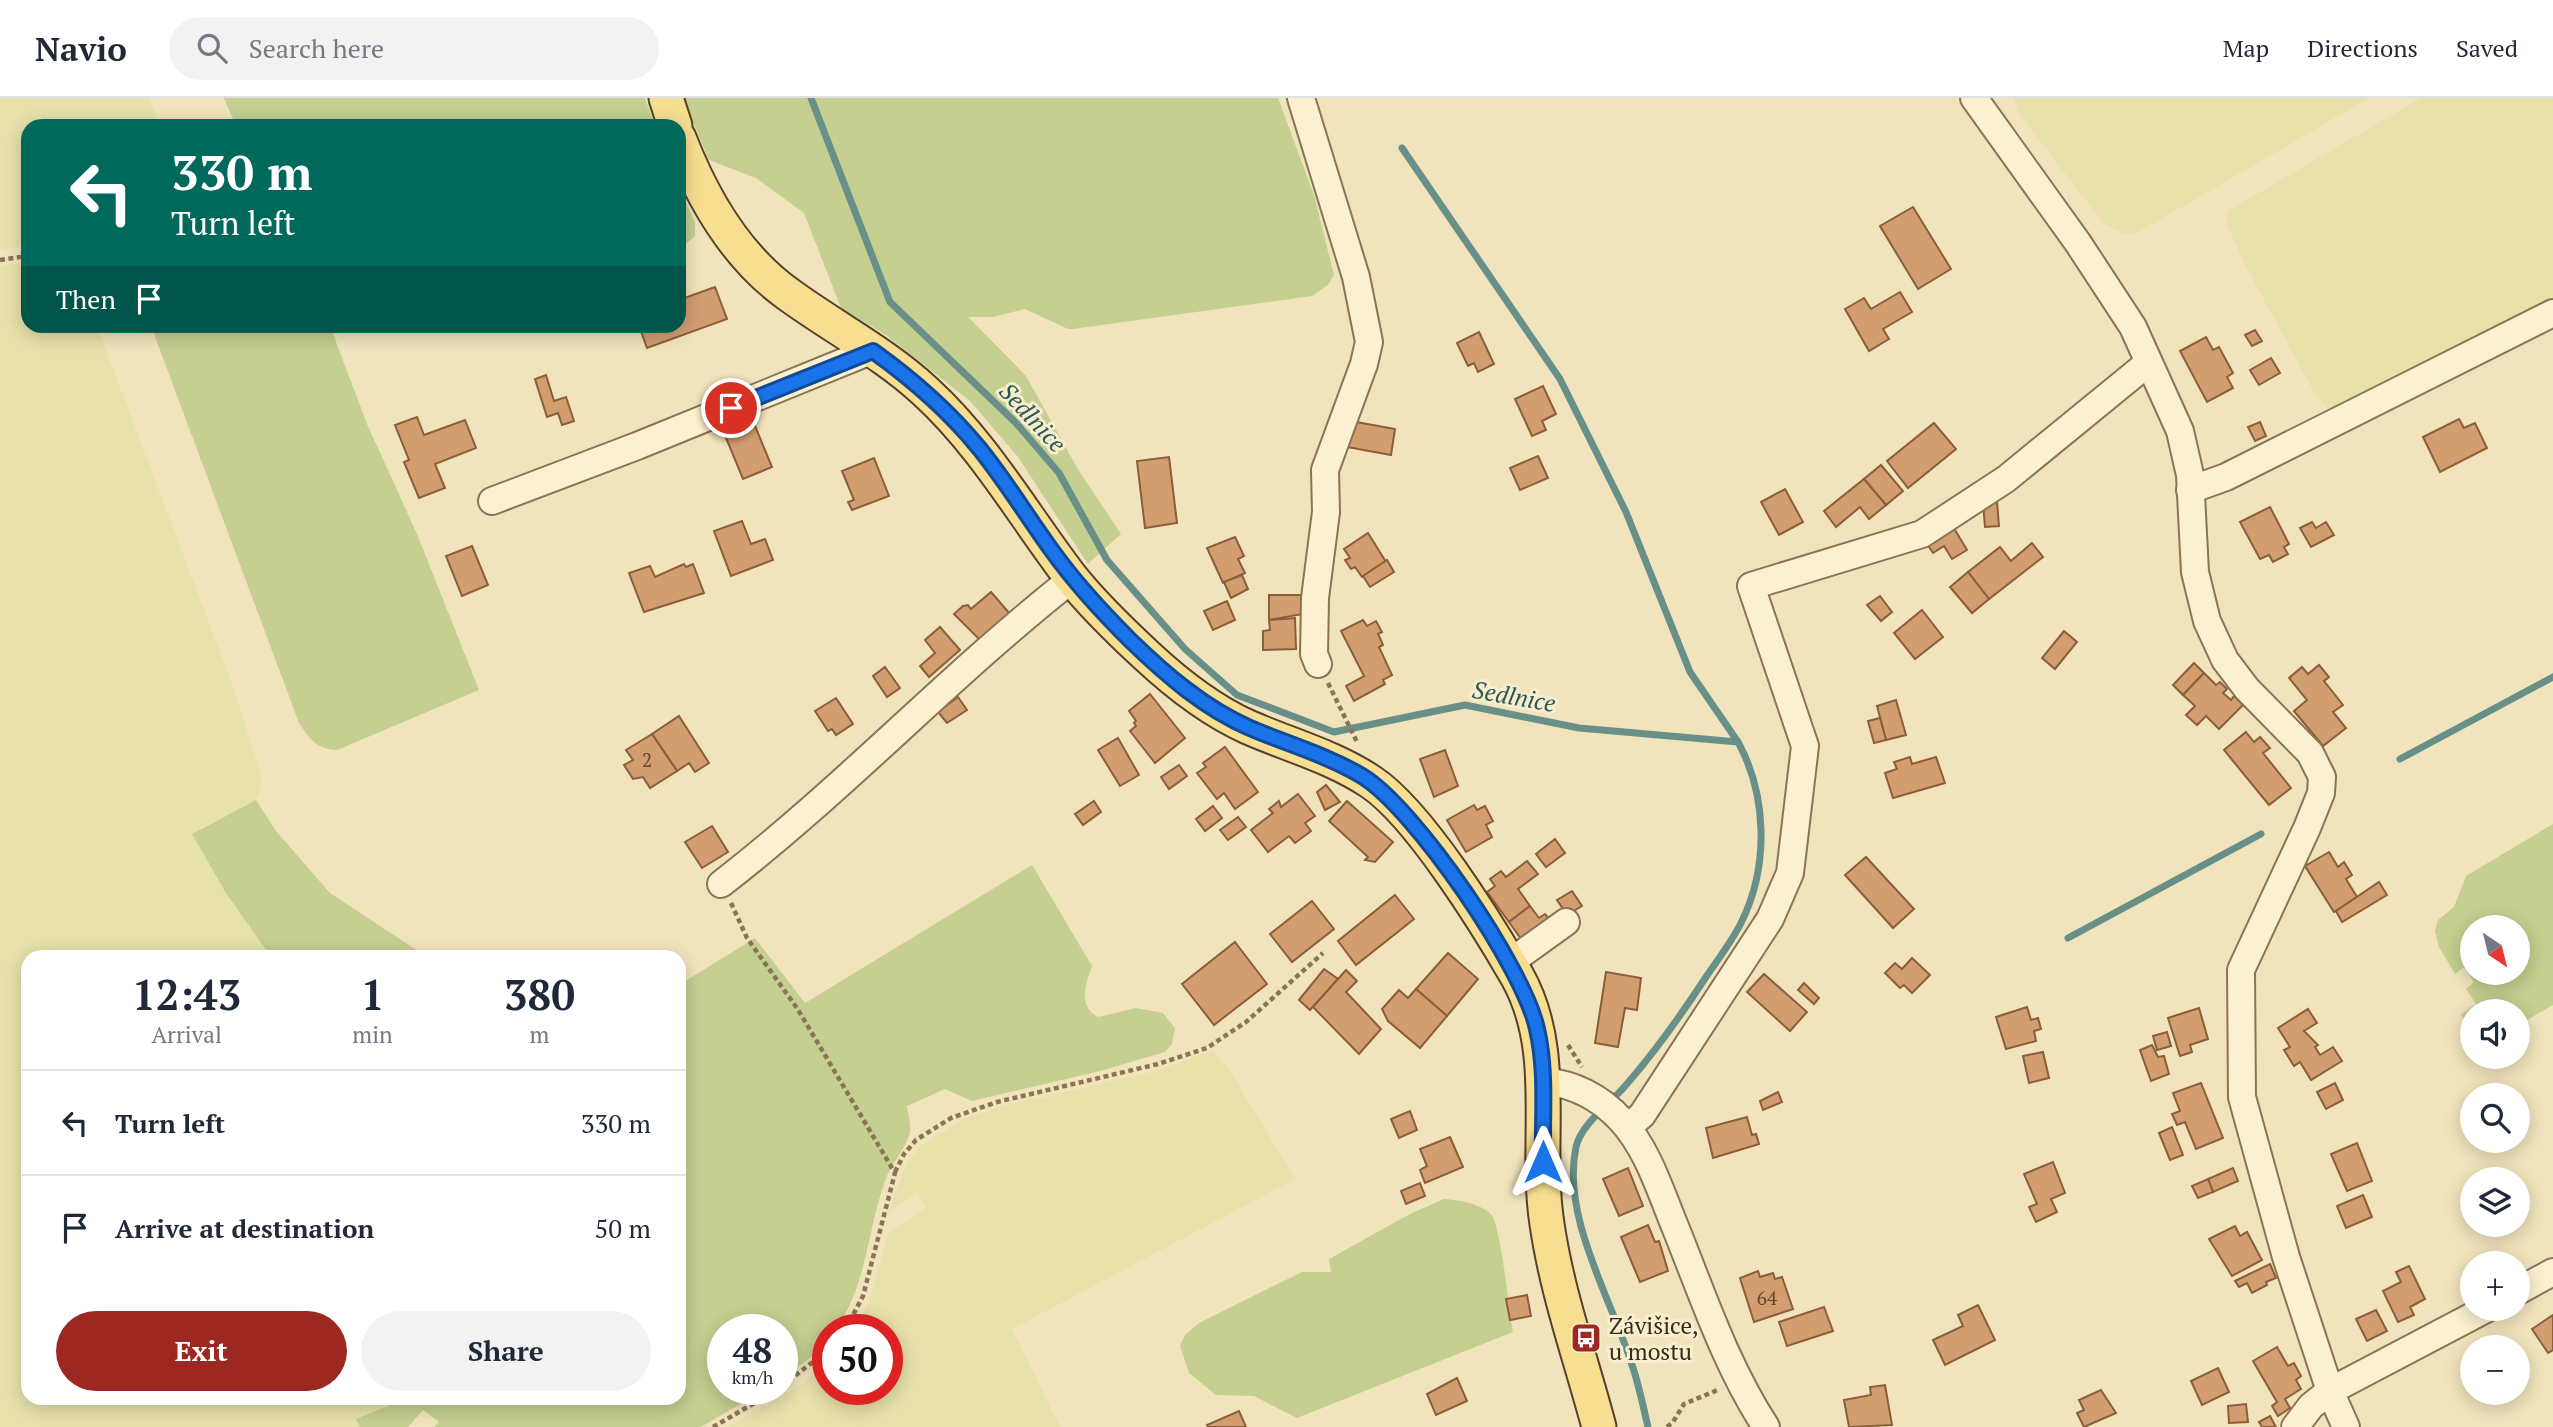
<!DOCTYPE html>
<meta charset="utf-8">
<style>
body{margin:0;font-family:"PT Serif",serif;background:#f2f2f3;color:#1f2937;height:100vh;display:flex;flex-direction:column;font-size:26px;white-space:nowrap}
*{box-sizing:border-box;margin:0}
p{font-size:23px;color:#747a83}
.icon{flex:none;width:38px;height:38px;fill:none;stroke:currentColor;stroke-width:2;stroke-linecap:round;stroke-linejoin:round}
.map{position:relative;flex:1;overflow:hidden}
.sheet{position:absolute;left:21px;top:852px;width:665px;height:455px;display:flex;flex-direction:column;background:#fff;border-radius:21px;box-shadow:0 4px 18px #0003}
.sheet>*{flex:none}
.banner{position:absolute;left:21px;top:21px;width:665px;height:214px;border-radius:21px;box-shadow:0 4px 18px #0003;background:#00695c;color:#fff;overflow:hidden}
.needle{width:46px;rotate:145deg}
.fabs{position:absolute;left:2460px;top:817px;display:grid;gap:14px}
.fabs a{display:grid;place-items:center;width:70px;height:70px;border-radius:50%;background:#fff;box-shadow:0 4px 18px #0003;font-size:35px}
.speed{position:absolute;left:707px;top:1216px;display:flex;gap:14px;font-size:35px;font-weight:700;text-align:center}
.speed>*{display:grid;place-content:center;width:91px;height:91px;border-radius:50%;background:#fff;box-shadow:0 4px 18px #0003;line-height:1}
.speed small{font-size:18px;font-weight:400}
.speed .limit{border:10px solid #d22;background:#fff;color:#111}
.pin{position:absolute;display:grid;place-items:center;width:60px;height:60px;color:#fff;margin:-30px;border:4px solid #fff;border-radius:50%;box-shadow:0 2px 7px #0007}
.me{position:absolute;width:77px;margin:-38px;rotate:0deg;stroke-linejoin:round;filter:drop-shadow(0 0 5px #0008)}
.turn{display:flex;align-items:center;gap:24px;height:147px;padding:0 35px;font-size:32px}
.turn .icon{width:91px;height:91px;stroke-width:2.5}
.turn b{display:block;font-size:49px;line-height:60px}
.then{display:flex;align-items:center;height:66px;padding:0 35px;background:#0003;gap:14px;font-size:26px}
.eta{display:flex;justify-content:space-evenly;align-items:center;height:119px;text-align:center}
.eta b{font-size:42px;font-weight:700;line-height:49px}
.primary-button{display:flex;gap:14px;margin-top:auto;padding:14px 35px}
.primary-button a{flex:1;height:80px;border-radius:42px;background:#9d2721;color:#fff;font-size:28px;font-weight:700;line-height:80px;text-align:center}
.primary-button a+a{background:#f2f2f3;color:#1f2937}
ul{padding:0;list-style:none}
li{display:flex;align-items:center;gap:21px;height:105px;padding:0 35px;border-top:2px solid #e0e1e3}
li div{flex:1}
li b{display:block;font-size:26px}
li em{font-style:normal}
header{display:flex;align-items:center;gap:42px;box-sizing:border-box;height:98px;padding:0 35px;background:#fff;border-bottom:2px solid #e0e1e3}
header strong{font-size:33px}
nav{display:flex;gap:38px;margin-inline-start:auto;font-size:24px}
.search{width:490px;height:63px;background:#f2f2f3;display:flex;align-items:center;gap:18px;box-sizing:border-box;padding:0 24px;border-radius:38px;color:#747a83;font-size:26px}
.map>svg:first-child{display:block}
.farmland{fill:#e7e1aa}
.green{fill:#c4cf90;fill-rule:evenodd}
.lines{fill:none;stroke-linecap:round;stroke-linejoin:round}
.stream{stroke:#689088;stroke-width:7}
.building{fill:#d29e70;stroke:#8b5e39;stroke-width:2}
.minor-casing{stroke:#8a7455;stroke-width:30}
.major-casing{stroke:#57412a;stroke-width:37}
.path{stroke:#8a7455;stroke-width:4.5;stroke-dasharray:5 3.5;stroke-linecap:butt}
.minor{stroke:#fbf1d1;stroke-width:26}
.major{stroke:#f8de91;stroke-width:33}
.route-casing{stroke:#114b97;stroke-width:18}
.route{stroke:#1a73e8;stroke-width:12}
.labels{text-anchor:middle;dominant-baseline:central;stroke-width:6;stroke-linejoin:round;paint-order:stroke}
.number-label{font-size:19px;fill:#5e4830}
.poi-label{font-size:23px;fill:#382b1b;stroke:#f8eecd;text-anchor:start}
.water-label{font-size:24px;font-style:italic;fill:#295959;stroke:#f8eecd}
</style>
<header>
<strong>Navio</strong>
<div class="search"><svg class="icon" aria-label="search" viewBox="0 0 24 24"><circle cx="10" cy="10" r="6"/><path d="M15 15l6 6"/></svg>Search here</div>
<nav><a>Map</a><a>Directions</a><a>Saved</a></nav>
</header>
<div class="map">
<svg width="2553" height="1329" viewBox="0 0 2553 1329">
<rect width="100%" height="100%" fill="#f1e4bd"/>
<g class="farmland">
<path d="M0,0h149l10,28h-131v119l-28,5z"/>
<path d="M2014,0h355l-232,135 -12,1 -21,-10 -84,-109z"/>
<path d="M2421,0h132v207l-212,105 -12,-1 -14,-15 -72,-133 -17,-39 2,-11z"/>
<path d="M28,164v64h69l136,361 29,91 -2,13 -4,9 -54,27 24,66 45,64h-243v441h379l-50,21 3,8h-360v-1161z"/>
<path d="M1213,952l17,21 65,108 -283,150 48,98h-332l76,-44 24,-21v28h59v-60h-31l13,-28 19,-68 38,-25 -9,-17 -29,21 19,-51 14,-17 47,-28 24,-8 164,-38z"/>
</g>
<g class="green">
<path d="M224,0h421l10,28h-419z"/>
<path d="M683,0h595l36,97 20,80 -6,10 -16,11 -239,33h-5l-43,-20 -32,8h-25l58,59 53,95 42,63 -33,30 -70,-107 -48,-56 -84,-66 -45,-27 -37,-95 -48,-35 -47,-18z"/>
<path d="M679,89l16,35v14l-8,7h-8z"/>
<path d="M151,228h179l37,98 50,110 62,156 -142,60c-21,-1 -27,-11 -38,-27z"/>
<path d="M256,702l20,31 54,62 97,64h-156l-45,-64 -34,-59z"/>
<path d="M2553,726v181l-35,20v-13h-45v20l-5,-2 -7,-16 15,-10 -10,-15 8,-7 -10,-15 -9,7 -16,-27 -4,-16 3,-11 16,-13 12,-31zM2473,830h45v45h-45z"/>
<path d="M1032,767l60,101c-6,18 -15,40 6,51l38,-9 27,5 12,15 -3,16 -7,8 -65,19 -128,30 -27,-12 -38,17c1,10 6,22 1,32 -5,15 -18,27 -23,43 -18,50 -18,105 -50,149h-7c0,21 -30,36 -46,48v-48h-59v60h41l-63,37h-267l5,-5 -16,-12 -15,17h-48l-4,-8 51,-21h272v-413l76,-47 50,65z"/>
<path d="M1444,1101c15,1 35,4 47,15 10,11 18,98 22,118l-216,86 -43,-22 -38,-1 -27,-22 -9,-27 5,-11 14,-12 103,-51h29l-2,-13 81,-45z"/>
</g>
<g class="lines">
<g class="stream">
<path d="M811,0l79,204 126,121 43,50 48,87 78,89 52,46 97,37 131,-27 114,23 159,14c29,53 31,123 4,179 -10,21 -27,42 -40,62 -23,35 -49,71 -76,102 -15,18 -45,39 -50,62 -15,70 36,153 56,218 7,20 11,41 16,62"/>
<path d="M1402,50l158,231 66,133 64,160 48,70"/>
<path d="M2400,661l153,-82"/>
<path d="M2068,840l193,-104"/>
</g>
</g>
<g class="building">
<path d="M1913,109l38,62 -33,20 -38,-63z"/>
<path d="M715,189l12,32 -80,29 -8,-22h40v-26z"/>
<path d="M1900,194l12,20 -29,17 6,10 -20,12 -24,-42 19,-11 7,11z"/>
<path d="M2255,232l7,11 -10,5 -7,-11z"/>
<path d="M1479,234l15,32 -16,8 -4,-9 -6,3 -11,-23z"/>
<path d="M2206,239l7,13 6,-3 14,26 -6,4 6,11 -26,14 -27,-51z"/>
<path d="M2271,260l9,15 -21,12 -9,-15z"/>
<path d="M546,277l8,26 12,-4 8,24 -12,4 -4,-12 -11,4 -12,-38z"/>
<path d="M1543,288l13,28 -14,7 4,9 -14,6 -17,-37z"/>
<path d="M417,319l7,18 41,-15 11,28 -41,16 10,24 -26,10 -15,-36 5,-2 -14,-35z"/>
<path d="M2459,321l5,9 11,-5 12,25 -47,24 -17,-35z"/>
<path d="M753,323l19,46 -29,12 -19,-46z"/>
<path d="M1351,323l44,8 -4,26 -44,-8z"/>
<path d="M2260,324l6,14 -11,5 -7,-14z"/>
<path d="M1934,325l22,26 -48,39 -21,-27z"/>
<path d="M1538,358l10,22 -28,12 -10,-22z"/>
<path d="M1169,359l8,66 -32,5 -8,-67z"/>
<path d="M874,360l15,38 -37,14 -4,-8 6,-2 -12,-29z"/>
<path d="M1881,367l22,26 -17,14 -22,-26z"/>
<path d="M1864,381l22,26 -17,14 -9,-12 -24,20 -12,-16z"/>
<path d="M1785,391l18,33 -24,13 -18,-33z"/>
<path d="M1997,404l2,24 -14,1 -2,-24z"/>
<path d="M2270,409l19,37 -5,3 4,7 -15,8 -4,-7 -9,4 -20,-37z"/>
<path d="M742,423l9,23 14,-5 8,21 -42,16 -17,-45z"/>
<path d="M2312,424l4,6 10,-6 8,13 -23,12 -11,-19z"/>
<path d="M1952,427l15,25 -15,9 -8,-13 -11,7 -8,-12z"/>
<path d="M1368,435l18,29 -24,15 -7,-10 -4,2 -6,-9 5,-2 -6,-9z"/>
<path d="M1235,439l9,19 -6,3 7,14 -22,10 -16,-35z"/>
<path d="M2032,445l11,14 -54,42 -21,-27 32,-25 11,14z"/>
<path d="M472,448l16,39 -26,11 -16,-40z"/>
<path d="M1387,462l7,12 -24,15 -7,-11z"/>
<path d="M684,466l2,3 7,-3 11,29 -60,19 -15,-39 21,-7 5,11z"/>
<path d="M1968,474l21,27 -17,14 -22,-26z"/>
<path d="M1242,477l6,14 -17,9 -7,-16z"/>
<path d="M991,494l19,22 -30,26 -26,-26 9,-8 5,-1 3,4z"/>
<path d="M1269,497h33l1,19 -34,6z"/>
<path d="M1880,498l12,16 -11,9 -14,-16z"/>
<path d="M1227,503l8,19 -22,10 -9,-19z"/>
<path d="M1922,512l21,27 -28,22 -21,-26z"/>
<path d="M1295,520l1,31 -33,1v-19l7,-1 -1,-10z"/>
<path d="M1363,522l4,6 9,-5 6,11 -4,2 5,11 -4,2 13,28 -9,5 2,4 -31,17 -8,-15 18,-10 -23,-45z"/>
<path d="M940,529l20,23 -31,27 -9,-11 15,-13 -10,-13z"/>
<path d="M2064,533l13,11 -22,27 -13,-11z"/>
<path d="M2194,565l10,10 -21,22 -10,-10z"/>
<path d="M2319,567l10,12 -5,4 19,24 -10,7 13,16 -23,18 -29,-35 13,-11 -18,-22 13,-11 6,7z"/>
<path d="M885,569l15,21 -13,9 -14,-21z"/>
<path d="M2204,575l12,12 4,-3 7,7 -4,4 8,7 3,-4 9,9 -24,24 -13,-13 -9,9 -11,-10 9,-9 -12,-11z"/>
<path d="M1150,596l35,44 -30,25 -25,-32 6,-5 -2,-3 2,-2 -7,-10z"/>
<path d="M958,599l9,13 -20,13 -9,-11z"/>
<path d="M836,600l17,26 -17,11 -4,-6 -4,2 -13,-20z"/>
<path d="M1896,602l10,35 -20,5 -9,-34z"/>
<path d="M679,618l30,47 -14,9 -6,-9 -12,8 -25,-37z"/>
<path d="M1880,620l6,22 -12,3 -6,-22z"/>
<path d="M2246,634l8,10 6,-5 10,11 -7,5 28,35 -22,17 -45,-55z"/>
<path d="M652,636l25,37 -27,17 -7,-11 -10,2 -9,-14 9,-5 -7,-10z"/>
<path d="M1118,640l21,37 -19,11 -22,-36z"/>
<path d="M1225,649l33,45 -23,17 -11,-16 -7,6 -20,-26 9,-6 -3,-4z"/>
<path d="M1445,652l13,36 -24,11 -14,-38z"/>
<path d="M1910,659l2,7 24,-7 9,26 -52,15 -8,-25 12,-4 -3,-7z"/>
<path d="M1179,667l8,11 -18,13 -8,-12z"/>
<path d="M1326,687l14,17 -15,8 -8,-18z"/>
<path d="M1298,696l17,22 -10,7 6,8 -16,12 -6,-7 -21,16 -17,-22 22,-17 -4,-4 10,-8 2,6z"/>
<path d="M1094,703l7,11 -18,13 -8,-11z"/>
<path d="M1347,703l46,41 -18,20 -10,-2 3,-3 -39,-36z"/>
<path d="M1474,707l3,5 8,-4 8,15 -7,4 6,12 -26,15 -19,-32z"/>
<path d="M1213,708l9,12 -17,13 -9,-12z"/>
<path d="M1238,719l8,10 -18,13 -8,-10z"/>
<path d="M712,728l16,26 -26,16 -17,-26z"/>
<path d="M1555,741l10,14 -19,14 -10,-13z"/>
<path d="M2329,754l9,15 6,-5 8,13 -6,4 11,18 -23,15 -29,-46z"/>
<path d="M1866,759l48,52 -21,19 -48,-53z"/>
<path d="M1527,763l11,13 -20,15 12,17 -21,16 -22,-30 8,-6 -5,-7 11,-8 5,6z"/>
<path d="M2379,784l8,13 -45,27 -6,-11z"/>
<path d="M1572,793l10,15 -15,9 -10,-15z"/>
<path d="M1395,797l19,24 -58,46 -18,-24z"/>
<path d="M1312,803l22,28 -42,33 -22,-28z"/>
<path d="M1530,808l9,12 6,-4 7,9 -26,23 -17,-24z"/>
<path d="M1235,844l32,42 -53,41 -32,-41z"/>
<path d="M1448,855l30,26 -31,37 -31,-27z"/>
<path d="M1912,860l18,17 -18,18 -8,-8 -4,3 -15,-15 10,-10 7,6z"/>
<path d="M1324,871l14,10 -28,31 -11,-10z"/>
<path d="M1346,872l11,11 -11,11 35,37 -22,25 -46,-47z"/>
<path d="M1606,874l35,6 -4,32 -12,-2 -7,39 -23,-4z"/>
<path d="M1764,876l43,38 -17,19 -43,-39z"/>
<path d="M1804,885l15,15 -5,6 -16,-14z"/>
<path d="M1416,891l31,27 -27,32 -32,-27 -6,-12 17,-19 9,8z"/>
<path d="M2027,909l4,13 7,-2 3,11 -7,2 2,10 -30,8 -10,-32z"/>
<path d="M2199,910l9,31 -18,6 2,7 -12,4 -12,-38z"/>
<path d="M2308,911l9,14 -13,8 14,14 -3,2 5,8 13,-8 9,14 -31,19 -11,-18 -6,4 -10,-16 6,-3 -12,-19z"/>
<path d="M2167,934l4,14 -14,4 -4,-14z"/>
<path d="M2152,947l6,12 6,-1 5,18 -18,7 -11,-31z"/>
<path d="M2043,954l6,26 -20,5 -6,-27z"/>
<path d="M2201,985l22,55 -27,11 -11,-27 -8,3 -5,-11 8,-3 -7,-18z"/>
<path d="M2335,985l8,17 -17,9 -9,-17z"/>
<path d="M1778,994l4,10 -19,8 -3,-9z"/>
<path d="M1410,1013l7,19 -18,8 -8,-19z"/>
<path d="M1747,1019l5,18 4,-1 3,10 -46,14 -7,-30z"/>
<path d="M2172,1029l11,28 -13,5 -11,-27z"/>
<path d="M1450,1039l13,30 -38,16 -5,-13 7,-4 -7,-17z"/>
<path d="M2357,1045l15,38 -25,10 -16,-37z"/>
<path d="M2053,1064l12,31 -14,6 6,13 -21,10 -7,-15 8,-3 -13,-30z"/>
<path d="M1628,1070l15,38 -24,10 -16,-37z"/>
<path d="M2233,1070l5,13 -25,11 -5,-13z"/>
<path d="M2208,1081l5,13 -15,6 -6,-12z"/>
<path d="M1420,1085l5,13 -19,8 -5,-13z"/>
<path d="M2363,1097l9,22 -26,11 -9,-22z"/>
<path d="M1648,1127l7,17 4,-1 9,30 -28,11 -19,-45z"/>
<path d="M2235,1128l5,10 7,-4 15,28 -30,16 -23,-37z"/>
<path d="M2270,1166l6,14 -10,4 1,3 -15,8 -5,-10 -8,4 -4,-6z"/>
<path d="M2409,1168l16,33 -15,8 4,8 -16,7 -15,-31 18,-9 -5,-10z"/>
<path d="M1758,1173l2,6 13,-4 2,6 7,-2 11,32 -39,13 -14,-44z"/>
<path d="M1527,1197l4,21 -21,4 -4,-21z"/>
<path d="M1978,1207l17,35 -50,25 -12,-25 30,-14 -5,-11z"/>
<path d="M1824,1209l9,24 -46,15 -8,-24z"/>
<path d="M2376,1212l11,21 -20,10 -11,-22z"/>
<path d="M2553,1217v35l-5,3 -16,-24z"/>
<path d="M2277,1249l11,19 6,-3 7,13 -5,4 5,9 -16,10 5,9 -12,8 -6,-10 5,-4 -24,-41z"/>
<path d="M2218,1270l11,24 -27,13 -11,-24z"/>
<path d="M1457,1280l10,23 -31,14 -9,-21z"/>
<path d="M1885,1287l7,40 -43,2 -5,-27 27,-5 -1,-8z"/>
<path d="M2101,1292l15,23 -32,14 -7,-14 7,-3 -5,-10z"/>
<path d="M2246,1306l2,18 -19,1 -1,-17z"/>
<path d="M1239,1313l7,16h-38l-1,-2z"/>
<path d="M2270,1318l6,11h-14l-3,-5z"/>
</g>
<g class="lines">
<g class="minor-casing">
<g id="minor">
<path d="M1301,0l55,179 13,65 -5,22 -39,106 1,42 -11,86 -1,56 4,10"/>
<path d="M1974,0l104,145 55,84 47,104 10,44 5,97 12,49 18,39 22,29 63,64 12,24 -1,16 -14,35 -66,142 1,127 44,160 44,134 16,36"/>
<path d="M2190,392l36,-13 327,-164"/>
<path d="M492,403l145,-55 236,-96"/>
<path d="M721,786c123,-95 229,-209 351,-305"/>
<path d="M1509,865l57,-41"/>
<path d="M1543,983c31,3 57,16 78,39 26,28 39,70 53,104 28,69 51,140 92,203"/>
<path d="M1628,1029l14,-12 128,-196 20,-46 15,-127 -54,-160 171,-52 84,-55 142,-116"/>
<path d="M2518,1193l35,-19"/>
<path d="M2295,1329l16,-21 19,-15 156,-82"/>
</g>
</g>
<g class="major-casing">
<g id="major">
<path d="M666,0l9,28"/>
<path d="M679,40c23,60 56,118 109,156 45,33 96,59 137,97 59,54 97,122 145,185 23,29 49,54 76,79 30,28 64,55 102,72 41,18 86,30 123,55 48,32 116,142 146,194 43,76 17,165 30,248 10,69 34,135 52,203"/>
</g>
</g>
<g class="path">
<path d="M0,162l28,-4"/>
<path d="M1328,585l30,61"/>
<path d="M731,805l16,35 50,70 98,165 -32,123 -18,34"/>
<path d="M1568,947l14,22"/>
<path d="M895,1074l9,-18 12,-14 35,-22 46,-16 161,-38 49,-16 39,-26 77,-69"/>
<path d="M782,1288l46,-36"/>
<path d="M713,1329l64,-37"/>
<path d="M1667,1329l6,-5 11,-18 36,-15"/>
</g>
<use href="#minor" class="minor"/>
<use href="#major" class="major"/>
</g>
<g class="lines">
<g class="route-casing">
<path id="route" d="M731,310l142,-57c39,28 75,59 106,97 27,33 49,70 74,104 23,32 49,60 77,88 35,34 74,68 120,88 37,16 77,27 112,48 53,32 162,192 175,253 10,43 5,89 6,133"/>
</g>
<use href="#route" class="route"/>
</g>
<defs>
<g id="bus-square" transform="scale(1.575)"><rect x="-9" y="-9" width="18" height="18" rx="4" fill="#9d2721" stroke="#f8eecd"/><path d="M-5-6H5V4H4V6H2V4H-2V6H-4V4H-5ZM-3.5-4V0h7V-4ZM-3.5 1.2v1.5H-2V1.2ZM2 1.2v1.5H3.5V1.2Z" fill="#fff"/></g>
</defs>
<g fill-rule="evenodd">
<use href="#bus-square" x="1586" y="1240"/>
</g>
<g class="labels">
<g class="number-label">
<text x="647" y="661">2</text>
<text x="1767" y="1199">64</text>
</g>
<g class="poi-label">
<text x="1609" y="1227">Závišice,<tspan x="1609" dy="26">u mostu</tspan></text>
</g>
<g class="water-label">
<text transform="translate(1033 319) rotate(47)">Sedlnice</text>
<text transform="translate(1514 598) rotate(10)">Sedlnice</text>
</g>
</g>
</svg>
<div class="fabs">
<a><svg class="needle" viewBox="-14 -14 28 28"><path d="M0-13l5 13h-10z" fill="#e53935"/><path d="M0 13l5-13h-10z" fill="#747a83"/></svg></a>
<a><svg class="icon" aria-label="sound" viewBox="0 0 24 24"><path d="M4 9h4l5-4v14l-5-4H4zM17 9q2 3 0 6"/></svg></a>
<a><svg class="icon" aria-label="search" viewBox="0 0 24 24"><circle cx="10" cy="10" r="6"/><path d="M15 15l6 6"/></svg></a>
<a><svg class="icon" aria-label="layers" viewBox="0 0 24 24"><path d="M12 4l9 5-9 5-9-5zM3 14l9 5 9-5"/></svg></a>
<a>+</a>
<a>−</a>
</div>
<div class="speed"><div>48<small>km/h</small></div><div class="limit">50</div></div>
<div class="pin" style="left:731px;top:310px;background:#d93025"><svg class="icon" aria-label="arrive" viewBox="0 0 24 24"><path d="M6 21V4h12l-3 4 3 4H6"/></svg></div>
<svg class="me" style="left:1543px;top:1064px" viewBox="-20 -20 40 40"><path d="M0-17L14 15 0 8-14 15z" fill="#1a73e8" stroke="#fff" stroke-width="4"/></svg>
<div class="banner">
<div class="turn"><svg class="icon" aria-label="left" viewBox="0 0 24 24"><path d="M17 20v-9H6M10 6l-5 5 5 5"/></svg><div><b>330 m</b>Turn left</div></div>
<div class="then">Then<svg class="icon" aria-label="arrive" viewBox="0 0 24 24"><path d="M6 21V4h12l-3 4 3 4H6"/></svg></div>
</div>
<section class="sheet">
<div class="eta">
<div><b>12:43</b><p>Arrival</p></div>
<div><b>1</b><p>min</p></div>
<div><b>380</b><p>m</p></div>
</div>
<ul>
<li><svg class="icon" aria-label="left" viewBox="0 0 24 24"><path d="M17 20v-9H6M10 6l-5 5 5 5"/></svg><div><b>Turn left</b></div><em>330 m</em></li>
<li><svg class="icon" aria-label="arrive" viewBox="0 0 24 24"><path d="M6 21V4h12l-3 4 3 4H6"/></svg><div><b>Arrive at destination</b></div><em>50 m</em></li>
</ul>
<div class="primary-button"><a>Exit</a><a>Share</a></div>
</section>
</div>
